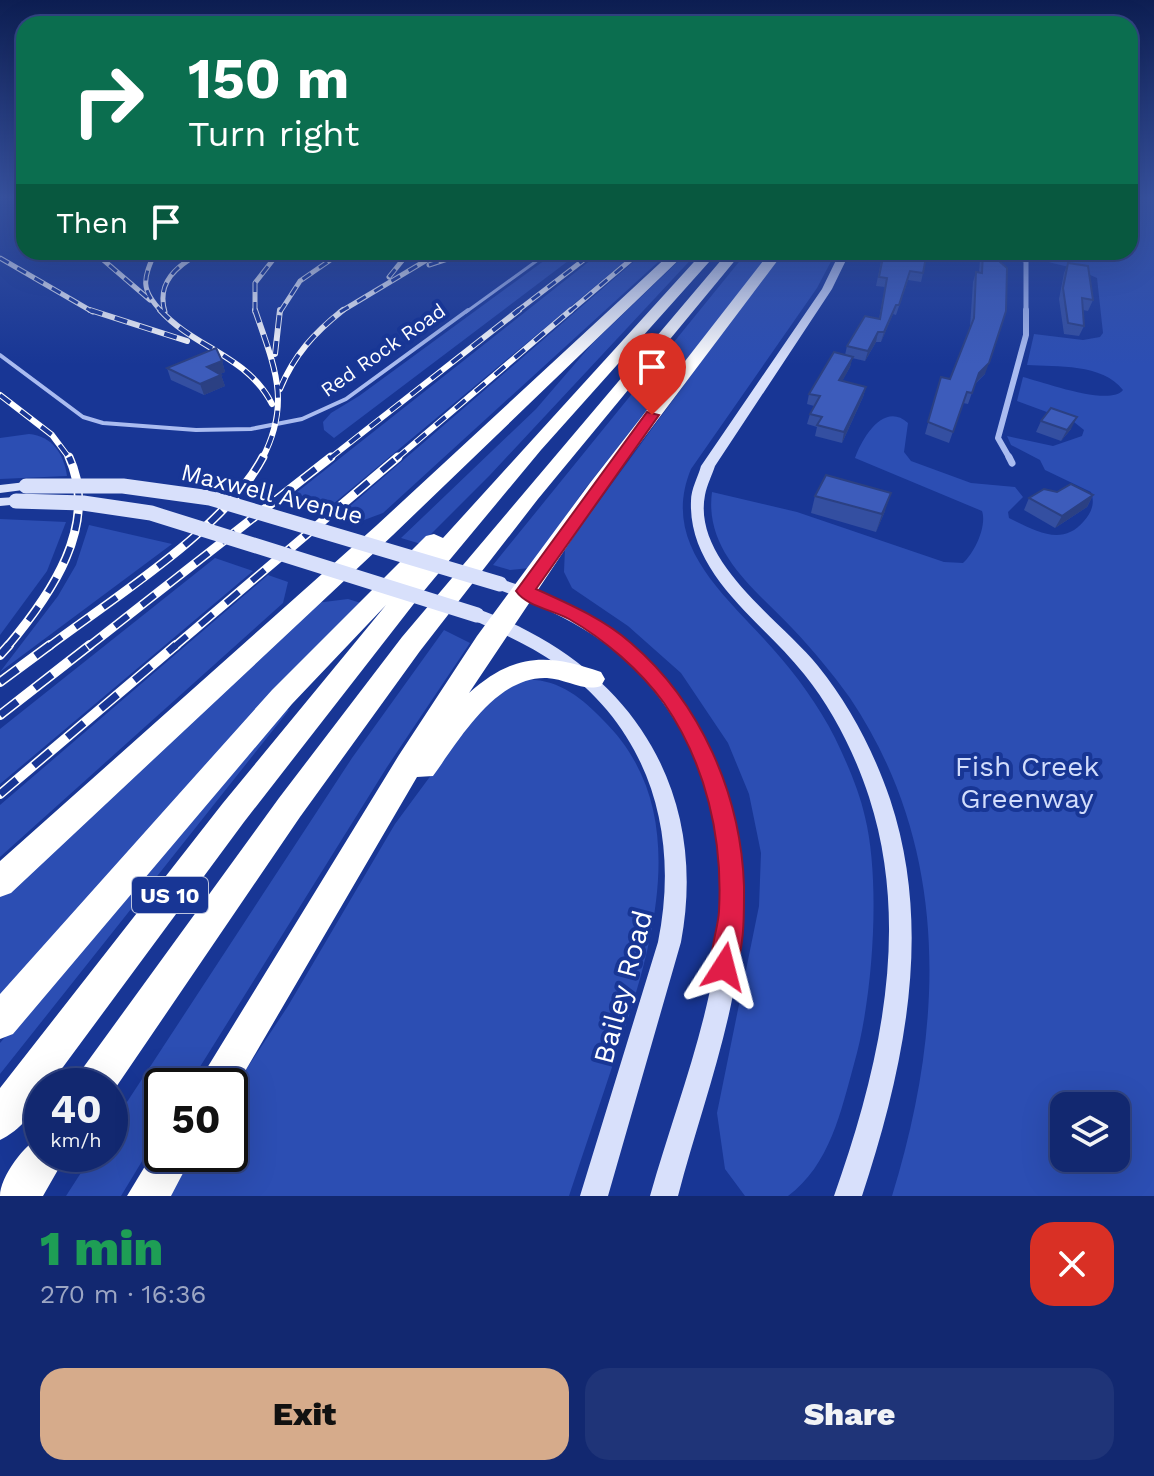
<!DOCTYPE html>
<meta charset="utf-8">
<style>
body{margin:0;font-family:"Work Sans",sans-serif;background:#1f3478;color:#f1f3f6;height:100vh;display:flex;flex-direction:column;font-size:30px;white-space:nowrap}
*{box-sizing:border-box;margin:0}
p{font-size:26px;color:#9ca6c3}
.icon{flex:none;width:44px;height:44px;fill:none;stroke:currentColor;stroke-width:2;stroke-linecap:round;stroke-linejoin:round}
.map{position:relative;height:1196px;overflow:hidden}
.drawer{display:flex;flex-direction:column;background:#122870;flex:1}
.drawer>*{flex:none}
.top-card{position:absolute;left:16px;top:16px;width:1122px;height:244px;border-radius:24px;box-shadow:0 8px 32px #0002,0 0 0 2px #314483;background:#0b6e4f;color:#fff;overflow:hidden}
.buttons{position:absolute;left:1050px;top:1092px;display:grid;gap:16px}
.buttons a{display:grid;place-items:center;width:80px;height:80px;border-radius:16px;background:#122870;box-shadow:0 8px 32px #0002,0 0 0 2px #314483;font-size:40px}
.speed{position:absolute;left:24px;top:1068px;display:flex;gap:16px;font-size:40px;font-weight:700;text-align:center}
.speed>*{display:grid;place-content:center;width:104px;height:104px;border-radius:50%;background:#122870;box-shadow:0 8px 32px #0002,0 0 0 2px #314483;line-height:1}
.speed small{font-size:20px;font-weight:400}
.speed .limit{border:4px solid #111;border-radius:12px;background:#fff;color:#111}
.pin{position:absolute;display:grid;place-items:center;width:68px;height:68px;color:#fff;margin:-82px -34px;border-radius:50% 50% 50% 0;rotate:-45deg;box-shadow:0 0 8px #0007}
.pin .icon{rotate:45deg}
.me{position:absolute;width:88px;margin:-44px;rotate:9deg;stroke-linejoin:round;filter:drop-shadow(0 0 6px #0008)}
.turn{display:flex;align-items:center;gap:28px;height:168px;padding:0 40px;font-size:36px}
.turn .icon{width:104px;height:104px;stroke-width:2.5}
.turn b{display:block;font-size:56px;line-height:68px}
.then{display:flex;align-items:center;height:76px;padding:0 40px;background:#0003;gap:16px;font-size:30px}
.round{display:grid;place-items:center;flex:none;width:84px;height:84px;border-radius:24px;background:#1f3478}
.headline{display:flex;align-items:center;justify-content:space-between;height:136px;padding:0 40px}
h1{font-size:48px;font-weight:800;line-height:60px;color:#1e9e55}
.button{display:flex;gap:16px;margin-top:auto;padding:16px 40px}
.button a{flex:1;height:92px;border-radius:24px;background:#d6ab8b;color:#111;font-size:32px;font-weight:800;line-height:92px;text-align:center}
.button a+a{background:#1f3478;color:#f1f3f6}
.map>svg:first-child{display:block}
.green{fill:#2c4eb3;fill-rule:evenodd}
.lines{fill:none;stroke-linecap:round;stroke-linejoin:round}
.lane-far1{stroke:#aabcf0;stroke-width:3}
.lane{stroke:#aabcf0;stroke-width:4}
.street-far2{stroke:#aabcf0;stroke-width:5}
.street-far1{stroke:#aabcf0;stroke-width:6}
.street{stroke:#aabcf0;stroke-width:7}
.secondary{fill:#d8e0fb;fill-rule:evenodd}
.highway{fill:#fff;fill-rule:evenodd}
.rail-far3-casing{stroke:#fff;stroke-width:5}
.rail-far2-casing{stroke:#fff;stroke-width:6}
.rail-far1-casing{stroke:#fff;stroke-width:9}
.rail-casing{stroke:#fff;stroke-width:10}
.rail-far3{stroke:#183695;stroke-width:3;stroke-dasharray:10;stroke-linecap:butt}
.rail-far2{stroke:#183695;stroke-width:4;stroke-dasharray:13;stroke-linecap:butt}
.rail-far1{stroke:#183695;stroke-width:6;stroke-dasharray:17;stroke-linecap:butt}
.rail{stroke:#183695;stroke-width:7;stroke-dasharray:22;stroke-linecap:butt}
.secondary-bridge{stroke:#d8e0fb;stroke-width:15}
.wall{fill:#344fa1}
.shaded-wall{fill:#2b4083}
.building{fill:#3d5cbb;stroke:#2b4083;stroke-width:2}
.route{fill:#e11d48;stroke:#92132f;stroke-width:2}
.labels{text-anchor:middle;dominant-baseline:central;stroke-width:8;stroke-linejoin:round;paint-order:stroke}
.far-street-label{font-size:20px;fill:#fff;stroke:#183695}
.shield{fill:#183695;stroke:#bac3df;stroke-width:2}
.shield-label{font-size:22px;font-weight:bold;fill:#fff}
.street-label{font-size:24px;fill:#fff;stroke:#183695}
.near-park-label{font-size:28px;fill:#d1dcfb;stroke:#183695}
.near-street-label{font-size:28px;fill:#fff;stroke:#183695}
</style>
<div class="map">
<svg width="1154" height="1196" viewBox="0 0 1154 1196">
<rect width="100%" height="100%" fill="#183695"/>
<g class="green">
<path d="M1130,197h24v999h-262c52,-168 60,-346 -42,-498 -18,-25 -37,-48 -58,-70 -37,-39 -88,-76 -80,-136l85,20 147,50 19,1c12,-11 24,-37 19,-52l-127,-53c7,-20 29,-57 53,-35l-4,29 7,9 60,22 44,4 8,10 -15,15 1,6c27,13 53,29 75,3 8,-9 11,-18 7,-29l-46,-22 -5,-10 -29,-15 -4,-9 46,10 29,-10 2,-6 -10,-8 -57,-21 6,-24c20,5 87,30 100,13 -21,-27 -66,-23 -96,-25l7,-31 49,6 17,-3 3,-4 -6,-55 -20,-9 -45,-11v-6h98zM1064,1106h52v52h-52z"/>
<path d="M556,252h24l-246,186 -10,-8 -1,-8 8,-9 28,-17z"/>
<path d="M601,252h35l-315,262 -39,-10z"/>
<path d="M645,252h24l-286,261 -27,10 -20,-5z"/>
<path d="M688,252h10l-208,223 -69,69 -20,-6 135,-129 56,-65z"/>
<path d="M747,252h24l-187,238 -54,78 -20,2 -17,-5z"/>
<path d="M781,252h55l-19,36 -126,181c-32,77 37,128 82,180 24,27 46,57 62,89 12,25 24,52 30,79 16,65 8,182 -11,247 -13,47 -24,101 -66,132h-43l-20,-27 -8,-56 42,-207 2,-53 -12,-59 -21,-51 -47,-70 -53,-47 -56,-38 -8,-16 1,-24z"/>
<path d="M29,434c23,2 35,20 38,42l-67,3v-41z"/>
<path d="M0,519l66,3 -19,49 -47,64z"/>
<path d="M89,525l83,19 -172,128 58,-76 18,-31z"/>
<path d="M215,558l38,13 -253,213v-55z"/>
<path d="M268,575l20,7 -5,21 -283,254v-52z"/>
<path d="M348,599l13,4 -361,399v-106l316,-293z"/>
<path d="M444,630l26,13 -83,124 -199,319h-26v42l-41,68h-55l27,-42h17v-26l242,-370z"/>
<path d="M525,680c32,-2 57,18 78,40 94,92 48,231 12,338 -15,46 -31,92 -46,138h-405l28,-42h38v-60l58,-88 107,-182 93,-126z"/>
<path d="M282,707l7,3 -289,364v-31l244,-285z"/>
</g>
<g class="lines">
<path class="lane-far1" d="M466,312l83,-60"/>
<path class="lane" d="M0,355l83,62 20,6 93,7 55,-1 51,-10 44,-20 122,-89"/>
<g class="street-far2">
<path d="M962,252l64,8"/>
<path d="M1026,252v60"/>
</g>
<path class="street-far1" d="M1010,459l-12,-21 28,-103v-25"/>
<path class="street" d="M1009,457l3,6"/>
<g class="secondary">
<path d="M840,252h10l-18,37 -117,177c-3,9 -8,19 -10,29 -13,67 76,125 113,171 31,38 56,86 72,133 44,132 14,269 -28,397h-28c45,-127 78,-266 35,-399 -14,-43 -36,-87 -65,-123 -41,-52 -116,-99 -113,-173 0,-12 7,-24 10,-35l121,-177z"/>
<path d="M26,482l7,4 -2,3 -31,4v-8z"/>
<path d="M16,497l7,4 -2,3 -21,2v-8z"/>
<path d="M500,579c154,44 249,174 243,334 -3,96 -41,191 -65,283h-28c26,-92 65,-186 71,-282 7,-107 -36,-218 -128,-279 -31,-20 -64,-34 -99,-47l-2,-4z"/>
<path d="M477,609c25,8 50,21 72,34 108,66 155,176 132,299l-73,254h-28l78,-254c22,-108 -8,-211 -100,-277 -27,-19 -57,-32 -87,-46l-2,-4 2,-4z"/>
</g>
<g class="highway">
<path d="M672,252h15l-294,283 -382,358 -11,4v-36l377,-336z"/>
<path d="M703,252h15l-177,198 -118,142 -179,230 -195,264h-7c0,21 -24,46 -42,54v-52l223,-285 163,-198 -94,99 -279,330 -13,5v-45l272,-304 154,-154 8,-2 9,4z"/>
<path d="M728,252h14l-204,247 -118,152 -120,166 -190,279v-10h-35l5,-14 199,-274 123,-161z"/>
<path d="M770,252h14l-180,239 -135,202c45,-40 78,-40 132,-21l4,7 -4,7c-17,6 -35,-7 -54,-8 -51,-2 -87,61 -114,98l-16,1 -187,320v-11h-34l203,-331 78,-119 113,-153z"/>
<path d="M42,1136v18h25l-24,42h-43c0,-19 25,-53 42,-60z"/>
<path d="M162,1138v16h31l-22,42h-44z"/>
</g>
<g class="rail-far3-casing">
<g id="rail-far3">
<path d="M94,252l56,48"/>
<path d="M155,252c-12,28 -15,37 7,60"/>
<path d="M0,258l93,54"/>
<path d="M429,265l40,-13"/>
<path d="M389,277l20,-25"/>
<path d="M165,312c-9,-30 12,-46 36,-60"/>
<path d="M255,312v-29l24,-31"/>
<path d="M280,312l20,-31 42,-29"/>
<path d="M340,312l100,-60"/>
<path d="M516,312l78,-60"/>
<path d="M569,312l71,-60"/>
</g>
</g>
<g class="rail-far2-casing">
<g id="rail-far2">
<path d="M90,310l97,31"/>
<path d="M160,310c34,38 88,46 112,94"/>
<path d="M255,310c19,56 37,92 7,149"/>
<path d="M275,354l5,-44"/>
<path d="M280,389c14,-34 34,-56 63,-79"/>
<path d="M0,395l52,40 18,24"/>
<path d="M329,459l190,-149"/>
<path d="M396,459l175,-149"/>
</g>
</g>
<g class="rail-far1-casing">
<g id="rail-far1">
<path d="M7,647c43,-51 93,-122 62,-190"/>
<path d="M48,647c65,-49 178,-119 215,-190"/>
<path d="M88,647l243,-190"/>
<path d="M174,647l224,-190"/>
</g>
</g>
<g class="rail-casing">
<g id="rail">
<path d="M0,655l9,-10"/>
<path d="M0,682l50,-37"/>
<path d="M0,715l90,-70"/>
<path d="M0,794l176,-149"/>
</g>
</g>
<use href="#rail-far3" class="rail-far3"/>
<use href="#rail-far2" class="rail-far2"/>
<use href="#rail-far1" class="rail-far1"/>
<use href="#rail" class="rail"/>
<g class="secondary-bridge">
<path d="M26,486h97l87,12 290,86"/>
<path d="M16,501l67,2 68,10 326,102"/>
</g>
</g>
<g class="wall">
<path d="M883,252l40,21 -2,9 -13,-2 -12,35 -3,-1 -12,28h-5l-11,19 -13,-3 -2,9 -8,14 24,6 -3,10 -21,46 -27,-7 2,-9 -10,-3 3,-10 4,-8 -7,-2 2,-10 36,-39 2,-9 32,-27 6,-32 -9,-1z"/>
<path d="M982,252l3,122 -10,10 -7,20 -5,-1 -14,40 -24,-9 16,-57 9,2 20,-52 3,-45 3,-10h3l1,-12z"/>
<path d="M1068,263l25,37 -5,11 -5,-1 1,16 -5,10 -15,-2 -5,-35 5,-26z"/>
<path d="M222,361l3,11 -5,2 1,1 4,11 -21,9 -33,-15 -4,-12z"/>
<path d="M1041,421l30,8 -10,12 -25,-9z"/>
<path d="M1057,492l36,3 -6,12 -32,21 -31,-18 5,-12z"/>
<path d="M815,496l70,15 -9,21 -65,-19z"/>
</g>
<g class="shaded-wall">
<path d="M896,305l-3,9 -12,28 3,-10z"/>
<path d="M878,332l-2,10 -11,19 3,-10z"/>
<path d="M853,357l-3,10 -13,24 2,-11z"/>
<path d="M222,361l3,11 -14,6 -4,-11z"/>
<path d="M989,363l-4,11 -11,10 5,-11z"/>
<path d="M221,375l4,11 -21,9 -4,-11z"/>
<path d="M866,387l-3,10 -21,46 2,-11z"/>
<path d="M1077,417l-6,12 -10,12 6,-11z"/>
<path d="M891,493l-6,18 -9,21 6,-18z"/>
<path d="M1093,495l-6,12 -32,21 7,-12z"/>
</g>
<g class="building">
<path d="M884,252h43l-4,21 -13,-2 -11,34h-3l-12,27h-6l-10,19 -21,-5 18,-30 15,3 7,-41 -8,-1z"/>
<path d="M983,252h16v9l8,7 -1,43 -17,52 -10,10 -7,20 -5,-1 -14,40 -25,-10 13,-45 9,2 24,-61 2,-46 6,1z"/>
<path d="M1068,263l20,3 5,34 -11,-2 2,28 -16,-3 -5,-35z"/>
<path d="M216,348l6,13 -15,6 14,8 -21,9 -33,-16z"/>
<path d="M834,352l19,5 -14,23 27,7 -22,45 -27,-7 5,-8 -12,-3 10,-18 -11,-2z"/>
<path d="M1051,408l26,9 -10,13 -26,-9z"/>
<path d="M826,475l65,18 -9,21 -67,-18z"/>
<path d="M1071,484l22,11 -31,21 -33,-18 15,-9 13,3z"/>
</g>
<linearGradient id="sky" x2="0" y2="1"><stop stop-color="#0d1e52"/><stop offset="0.54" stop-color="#3752a0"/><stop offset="1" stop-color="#3752a0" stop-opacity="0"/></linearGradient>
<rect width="1154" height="365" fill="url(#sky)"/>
<path class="route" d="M647,412l12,3 -123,174c33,15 68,30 95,54 70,60 110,152 113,243 0,28 1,63 -11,90l-9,4 -9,-4c-9,-20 3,-44 4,-65 4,-73 -13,-147 -55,-208 -24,-33 -60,-64 -95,-84 -16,-9 -43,-13 -53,-28z"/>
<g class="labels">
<g class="far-street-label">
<text transform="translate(383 350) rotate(-35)">Red Rock Road</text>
</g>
<rect class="shield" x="132" y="877" width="76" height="36" rx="6"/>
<g class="shield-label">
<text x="170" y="895">US 10</text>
</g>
<g class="street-label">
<text transform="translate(272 494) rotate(14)">Maxwell Avenue</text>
</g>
<g class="near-park-label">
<text x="1027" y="766">Fish Creek<tspan x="1027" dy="32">Greenway</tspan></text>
</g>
<g class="near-street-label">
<text transform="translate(623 987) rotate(-75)">Bailey Road</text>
</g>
</g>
</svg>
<div class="buttons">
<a><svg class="icon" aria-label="layers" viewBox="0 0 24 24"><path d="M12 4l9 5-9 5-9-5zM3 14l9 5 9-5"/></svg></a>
</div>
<div class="speed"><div>40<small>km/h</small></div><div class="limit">50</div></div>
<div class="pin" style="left:652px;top:415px;background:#d93025"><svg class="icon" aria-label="arrive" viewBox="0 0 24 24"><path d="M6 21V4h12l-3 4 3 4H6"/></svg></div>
<svg class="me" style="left:724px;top:967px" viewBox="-20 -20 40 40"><path d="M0-17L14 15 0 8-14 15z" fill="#e11d48" stroke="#fff" stroke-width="4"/></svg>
<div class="top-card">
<div class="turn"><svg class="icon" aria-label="right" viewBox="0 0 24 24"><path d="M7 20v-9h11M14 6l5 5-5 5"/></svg><div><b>150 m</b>Turn right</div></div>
<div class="then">Then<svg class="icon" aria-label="arrive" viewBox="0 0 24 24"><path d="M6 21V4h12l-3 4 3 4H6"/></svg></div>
</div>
</div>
<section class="drawer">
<div class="headline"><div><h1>1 min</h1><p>270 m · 16:36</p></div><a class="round" style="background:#d93025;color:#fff"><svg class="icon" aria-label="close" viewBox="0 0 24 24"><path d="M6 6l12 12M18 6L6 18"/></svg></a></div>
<div class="button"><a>Exit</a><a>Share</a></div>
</section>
